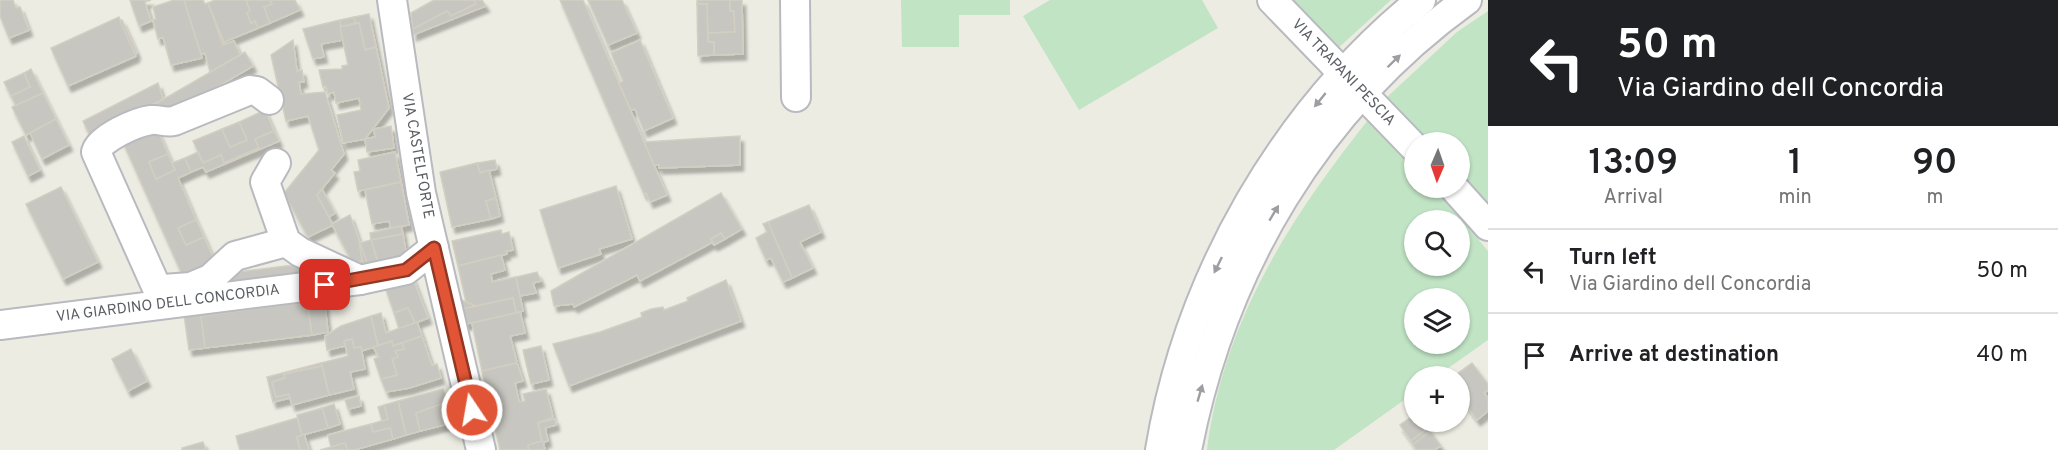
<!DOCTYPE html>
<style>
body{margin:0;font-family:Overpass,sans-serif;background:#f2f2f2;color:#202124;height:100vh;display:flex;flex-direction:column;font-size:22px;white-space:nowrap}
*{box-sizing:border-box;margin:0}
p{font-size:20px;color:#757577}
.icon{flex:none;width:33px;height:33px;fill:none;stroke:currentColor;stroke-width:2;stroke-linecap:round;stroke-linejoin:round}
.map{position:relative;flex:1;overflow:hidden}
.details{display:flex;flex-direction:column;background:#fff;width:570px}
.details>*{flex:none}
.guide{background:#202124;color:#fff;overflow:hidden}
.needle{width:39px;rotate:182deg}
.buttons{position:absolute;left:1404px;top:132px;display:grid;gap:12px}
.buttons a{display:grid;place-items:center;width:66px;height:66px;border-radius:50%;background:#fff;box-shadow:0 2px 4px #0004;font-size:30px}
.pin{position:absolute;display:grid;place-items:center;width:51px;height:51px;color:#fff;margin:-26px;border-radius:12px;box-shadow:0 3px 9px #0006}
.me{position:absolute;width:66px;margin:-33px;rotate:348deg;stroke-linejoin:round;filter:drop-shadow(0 0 4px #0008)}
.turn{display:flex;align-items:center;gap:21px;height:126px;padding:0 30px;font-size:27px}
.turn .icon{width:78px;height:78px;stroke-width:2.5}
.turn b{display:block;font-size:42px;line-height:51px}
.eta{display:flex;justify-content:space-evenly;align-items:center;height:102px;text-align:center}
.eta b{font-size:36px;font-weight:600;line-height:42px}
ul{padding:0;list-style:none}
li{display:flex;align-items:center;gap:18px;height:84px;padding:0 30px;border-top:2px solid #e0e0e0}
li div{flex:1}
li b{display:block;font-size:22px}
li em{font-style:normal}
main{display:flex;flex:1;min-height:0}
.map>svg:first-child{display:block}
.green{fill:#c1e4c5;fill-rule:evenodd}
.building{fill:#c8c6c0;stroke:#d2cfc2;stroke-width:1.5;filter:url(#shadow)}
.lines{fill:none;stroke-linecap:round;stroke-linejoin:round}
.minor-casing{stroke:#b8babf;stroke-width:32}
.minor{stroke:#fff;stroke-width:28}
.oneway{fill:#9d9ea1}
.route-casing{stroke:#923723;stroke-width:15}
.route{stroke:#e15536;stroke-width:10}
.labels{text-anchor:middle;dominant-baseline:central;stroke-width:4.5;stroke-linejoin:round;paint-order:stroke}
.street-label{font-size:15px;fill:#5b5e63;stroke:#fff}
</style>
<main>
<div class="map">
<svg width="1488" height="450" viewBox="0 0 1488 450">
<defs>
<filter id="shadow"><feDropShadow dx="3.5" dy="6" stdDeviation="1.5" flood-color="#0004"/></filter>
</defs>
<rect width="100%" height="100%" fill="#edece3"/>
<g class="green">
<path d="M901,0h109v15h-51v32h-57z"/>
<path d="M1050,0h152l16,28 -139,82 -56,-94z"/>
<path d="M1287,0h104l-55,50z"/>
<path d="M1488,11v202l-28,-31v-40h-38l-37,-43 72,-67z"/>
<path d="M1368,120l46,47v21h21l53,63v89l-51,36h-23v17l-80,57h-127c16,-128 83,-232 161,-330zM1414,220h46v46h-46zM1414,298h46v46h-46z"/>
</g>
<g class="building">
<path d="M0,0h13l3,8 4,-1 9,23 -20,8 -9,-22z"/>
<path d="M130,0h21l-6,2 6,19 -12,5z"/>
<path d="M174,0h10l18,58 -31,7 -8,-28 -5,2 -5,-19 3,-1 -3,-12z"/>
<path d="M184,0h19l2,4 3,-1 15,42 11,-4 6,14 -30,17 -5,-19 -4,1z"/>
<path d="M215,0h31l4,11 -3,2 4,10 4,-2 3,7 -34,14 -16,-39z"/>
<path d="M246,0h24l2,4 -8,3 6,16 -12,5 -3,-7 -4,2 -4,-10 3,-2z"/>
<path d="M270,0h25l5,10 -30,13 -6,-16 8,-3z"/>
<path d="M434,0h40l2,4 -25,12 -4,-5 -34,18 -2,-16z"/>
<path d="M474,0h8l4,6 -73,29v-6l34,-18 4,5 25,-12z"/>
<path d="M560,0h23l84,195 -17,7 -4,-9 -2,1z"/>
<path d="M588,0h34l15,33 -29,12z"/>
<path d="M697,0h33v11h4l1,21 -27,1 -1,-29h-10z"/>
<path d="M730,0h12l1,54 -29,1v-13h-6v-9l27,-1 -1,-21h-4z"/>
<path d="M697,4h10l1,38h6v13l-16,1z"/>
<path d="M369,14l7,33 -11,3 -6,-27h-4l-1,-6z"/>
<path d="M119,17l17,39 -68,30 -17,-38z"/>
<path d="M354,17l1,6 -14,4 -1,-7z"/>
<path d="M122,20l15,33 -2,1 -15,-33z"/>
<path d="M340,20l3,20 -22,4 3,13 -11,2 -10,-30z"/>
<path d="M359,23l6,27 11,-3 13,61 -24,31 -22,4 -6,-28 24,-5 -2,-12 -23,5 -2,-11 -6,2 -2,-8 -3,1 -4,-17 23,-1v-3l6,-1 -8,-38z"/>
<path d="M293,40l4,31 5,-1 2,12h-5l2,12 24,-2 19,62 -13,16 4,3 -18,22 16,30 -25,12 -24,-44 35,-43 -11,-34 -22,5 -15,-66z"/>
<path d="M640,40l33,78 -29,13 -9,-22 -4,1 -12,-27 4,-2 -12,-28z"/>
<path d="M245,52l8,14 -87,51 -9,-14z"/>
<path d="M31,69l12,24 -27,13 -5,-10 19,-9 -6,-14z"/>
<path d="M24,73l6,14 -19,9 -7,-14z"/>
<path d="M158,83l5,16 -73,37 -7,-15z"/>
<path d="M43,93l13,26 -30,16 -14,-28z"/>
<path d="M265,110l9,21 -19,8 4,9 -35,15 -3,-8 -18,8 -10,-22 29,-12 8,18 17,-7 -8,-18z"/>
<path d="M56,119l13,26 -27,14 -12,-26z"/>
<path d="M239,122l8,18 -17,7 -8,-18z"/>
<path d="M155,125l13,29 -19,8 7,17 19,-9 -3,-7 13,-5 6,14 -13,6 18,42 -18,8 8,17 18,-8 13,29 -33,13 -62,-139z"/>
<path d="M391,126l3,22 -27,4 -2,-13 10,-2 -1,-8z"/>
<path d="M274,131l5,10 -73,31 -3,-5 -12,5 -6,-14 13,-6 5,11 18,-8 3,8 35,-15 -4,-9z"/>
<path d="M24,136l16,34 -12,6 -16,-34z"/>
<path d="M740,136v29l-81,3v-3h-5l-10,-23z"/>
<path d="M395,152l6,30 -43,9 -4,-19 6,-1 -2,-11z"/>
<path d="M168,154l7,16 -19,9 -7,-17z"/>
<path d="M495,160l2,9 -17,4 -3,-10z"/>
<path d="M477,163l3,10 9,-3 7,28 -10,3 5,18 -39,8 -12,-55z"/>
<path d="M401,182l8,43 -18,3 -2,-7 -17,3 -7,-34z"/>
<path d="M616,186l16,53 -33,10 2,5 -43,14 -18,-58z"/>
<path d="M61,187l37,75 -35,17 -37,-75z"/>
<path d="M322,189l13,24 -6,4 -12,-22z"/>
<path d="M721,193l21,36 -17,10 -4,-6 -10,6 2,3 -73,39 -3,-6 -63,32 -1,-3 -19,2 -3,-15z"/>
<path d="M496,198l4,18 -9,3 -5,-18z"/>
<path d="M809,205l12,27 -21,10 13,26 -21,10 -24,-56z"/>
<path d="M350,215l10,28 2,18 -9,3 -21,-40z"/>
<path d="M196,220l8,17 -18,8 -8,-17z"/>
<path d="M768,222l24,56 -9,4 -12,-24 -5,2 -10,-22 11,-6 -4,-8z"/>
<path d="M401,226l2,8 -32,6 -1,-7z"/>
<path d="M501,230l1,4 7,-2 4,18 -7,1 1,3 -49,12 -6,-25z"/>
<path d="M721,233l4,6 -11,6 -3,-6z"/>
<path d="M403,234l4,24 -28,8 -8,-26z"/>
<path d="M371,240l8,26 -10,2 -9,-25z"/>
<path d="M359,243h1l9,25 -5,1z"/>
<path d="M501,255l4,15 -14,4 1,8 24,-5 7,34 -7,2 -3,-15 -37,8 -10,-4 -8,-36z"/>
<path d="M301,264l2,17 -71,9 -2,-17z"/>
<path d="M537,272l4,9 -8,2 3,10 -16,3 -4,-19z"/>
<path d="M412,276l16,42 -13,5 -7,-15 -14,5 -8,-23z"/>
<path d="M726,280l15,41 -172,65 -16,-42 47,-12 42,-15 -1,-4 10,-4 12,-2 1,3 24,-9 -1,-3z"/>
<path d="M324,297l4,35 -16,3 -5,-33 -106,14 4,32 -16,2 -5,-35z"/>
<path d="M455,297l11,5 10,4 -18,4z"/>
<path d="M513,298l3,15 -55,12 -3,-15z"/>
<path d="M307,302l5,33 -107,13 -4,-32z"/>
<path d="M408,308l7,15 -16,6 -5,-16z"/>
<path d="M520,312l5,21 -15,3 7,27 -35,8 -10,-48z"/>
<path d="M381,313l5,20 31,-11 5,14 -29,10 -1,-5 -14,5 -7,-30z"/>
<path d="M371,316l7,30 -17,5v-4l-7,1 -2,-9 -8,2 1,5 -18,4 -2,-14 16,-10z"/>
<path d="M422,336l10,30 5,-2 4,14 -32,10 -23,4 -5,-13 16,-4 -5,-16 6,-2 -3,-6 9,-2 -2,-6z"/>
<path d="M352,339l2,9 7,-1 4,22 -15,3 4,17 -25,6 -8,-32 27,-7 -4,-15z"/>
<path d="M392,341l1,5 9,-3 2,6 -9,2 3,6 -6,2 5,16 -16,4 -7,-20 5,-2 -6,-10z"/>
<path d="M541,346l8,34 -18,4 -8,-34z"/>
<path d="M131,349l16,32 -19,10 -16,-32z"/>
<path d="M321,363l1,3 -38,8 1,4 -13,4 4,15 13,-3 1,4 -17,4 -6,-25z"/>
<path d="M517,363l6,18 -8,2 4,19 6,-1 -2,-7 23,-5 7,28 -15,6 4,18 -14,4 1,5h-29l-18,-79z"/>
<path d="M1472,363l16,21v6l-4,3 4,5v13l-11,9 -17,-23v-21h-6z"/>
<path d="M322,366l7,29 -37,10 -3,-11 -13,3 -4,-15 13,-4 -1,-4z"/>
<path d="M443,389l4,13 -31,11 4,18 -14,4 -8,-34z"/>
<path d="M359,396l2,10 -13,3 -3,-9z"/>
<path d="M398,401l8,34 -13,4 -3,-11 -17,4 -2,-8 17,-5 -4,-14z"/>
<path d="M447,402l5,21 -32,8 -4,-18z"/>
<path d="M334,404l6,20 -12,4 -6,-20z"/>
<path d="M384,405l4,14 -6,2 -4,-14z"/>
<path d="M322,408l6,20 -26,7 -5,-20z"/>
<path d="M1414,415v7h9l5,6 -17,13 -11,-16z"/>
<path d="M297,418l5,17 -5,2 3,13h-60l-4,-14z"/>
<path d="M555,419l1,6 -11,3 3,13 -5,1 2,8h-16l-1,-5 14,-4 -4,-18z"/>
<path d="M371,424l2,8 17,-4 3,11 -39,11h-7l-2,-7 -14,4 -3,-12z"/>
<path d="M1428,428l2,3 -17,14 -2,-4z"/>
<path d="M1430,431l11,15 -7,4h-17l-4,-5z"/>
<path d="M304,434l5,16h-9l-3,-13z"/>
<path d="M203,442l3,8h-24v-2z"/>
<path d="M345,443l2,7h-27l11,-3z"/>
</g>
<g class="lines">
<g class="minor-casing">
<g id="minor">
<path d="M392,0l29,193 60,257"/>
<path d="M795,0l1,97"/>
<path d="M1272,0l142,147"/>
<path d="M269,100l-12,-9 -7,-1 -76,31c-8,2 -15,-2 -23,-1 -15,2 -51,18 -55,32l60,134 7,3 28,-2 19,-8 25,-23 51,-14"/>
<path d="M276,163l-11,19 21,60 14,10 60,28"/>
<path d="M1454,188l34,38"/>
<path d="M0,325l360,-45 46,-10 28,-22"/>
<path d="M1160,450c29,-174 124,-339 261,-450"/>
<path d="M1187,450c35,-181 129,-341 280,-450"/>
</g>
</g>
<use href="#minor" class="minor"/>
</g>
<defs><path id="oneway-solid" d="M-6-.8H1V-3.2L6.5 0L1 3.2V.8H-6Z" transform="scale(1.5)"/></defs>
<g class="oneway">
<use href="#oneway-solid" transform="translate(1394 61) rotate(-44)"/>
<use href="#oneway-solid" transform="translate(1320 100) rotate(129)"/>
<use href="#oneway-solid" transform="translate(1274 213) rotate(-59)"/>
<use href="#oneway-solid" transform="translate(1218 265) rotate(116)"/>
<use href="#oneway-solid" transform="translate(1200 393) rotate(-74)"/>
</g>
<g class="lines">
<g class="route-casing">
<path id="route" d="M325,285l81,-15 28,-22 38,162"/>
</g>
<use href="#route" class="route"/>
</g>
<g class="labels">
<g class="street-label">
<text transform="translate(1343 73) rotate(46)">VIA TRAPANI PESCIA</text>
<text transform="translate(417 156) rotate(80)">VIA CASTELFORTE</text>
<text transform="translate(168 304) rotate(-7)">VIA GIARDINO DELL CONCORDIA</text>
</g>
</g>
</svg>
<div class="buttons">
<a><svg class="needle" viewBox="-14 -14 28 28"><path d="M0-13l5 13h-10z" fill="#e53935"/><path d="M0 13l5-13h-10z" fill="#757577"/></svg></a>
<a><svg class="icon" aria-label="search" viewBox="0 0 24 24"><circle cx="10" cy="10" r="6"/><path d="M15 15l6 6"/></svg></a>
<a><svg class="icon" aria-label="layers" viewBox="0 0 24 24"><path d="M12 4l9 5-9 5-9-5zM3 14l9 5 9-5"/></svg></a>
<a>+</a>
</div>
<div class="pin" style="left:325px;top:285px;background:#d93025"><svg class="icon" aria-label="arrive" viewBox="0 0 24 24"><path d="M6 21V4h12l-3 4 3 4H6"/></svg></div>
<svg class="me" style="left:472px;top:410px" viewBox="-20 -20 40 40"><circle r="17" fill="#e15536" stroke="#fff" stroke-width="3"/><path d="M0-11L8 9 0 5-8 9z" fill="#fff"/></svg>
</div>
<section class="details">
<div class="guide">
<div class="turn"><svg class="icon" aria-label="left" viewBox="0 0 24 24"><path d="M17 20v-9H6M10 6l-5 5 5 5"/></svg><div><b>50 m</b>Via Giardino dell Concordia</div></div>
</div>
<div class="eta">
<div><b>13:09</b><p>Arrival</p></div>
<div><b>1</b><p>min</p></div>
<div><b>90</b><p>m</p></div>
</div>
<ul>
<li><svg class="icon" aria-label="left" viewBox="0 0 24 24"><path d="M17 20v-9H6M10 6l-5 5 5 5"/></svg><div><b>Turn left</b><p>Via Giardino dell Concordia</p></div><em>50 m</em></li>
<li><svg class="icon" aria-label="arrive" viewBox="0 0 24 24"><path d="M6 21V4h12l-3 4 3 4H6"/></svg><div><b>Arrive at destination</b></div><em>40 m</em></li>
</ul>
</section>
</main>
